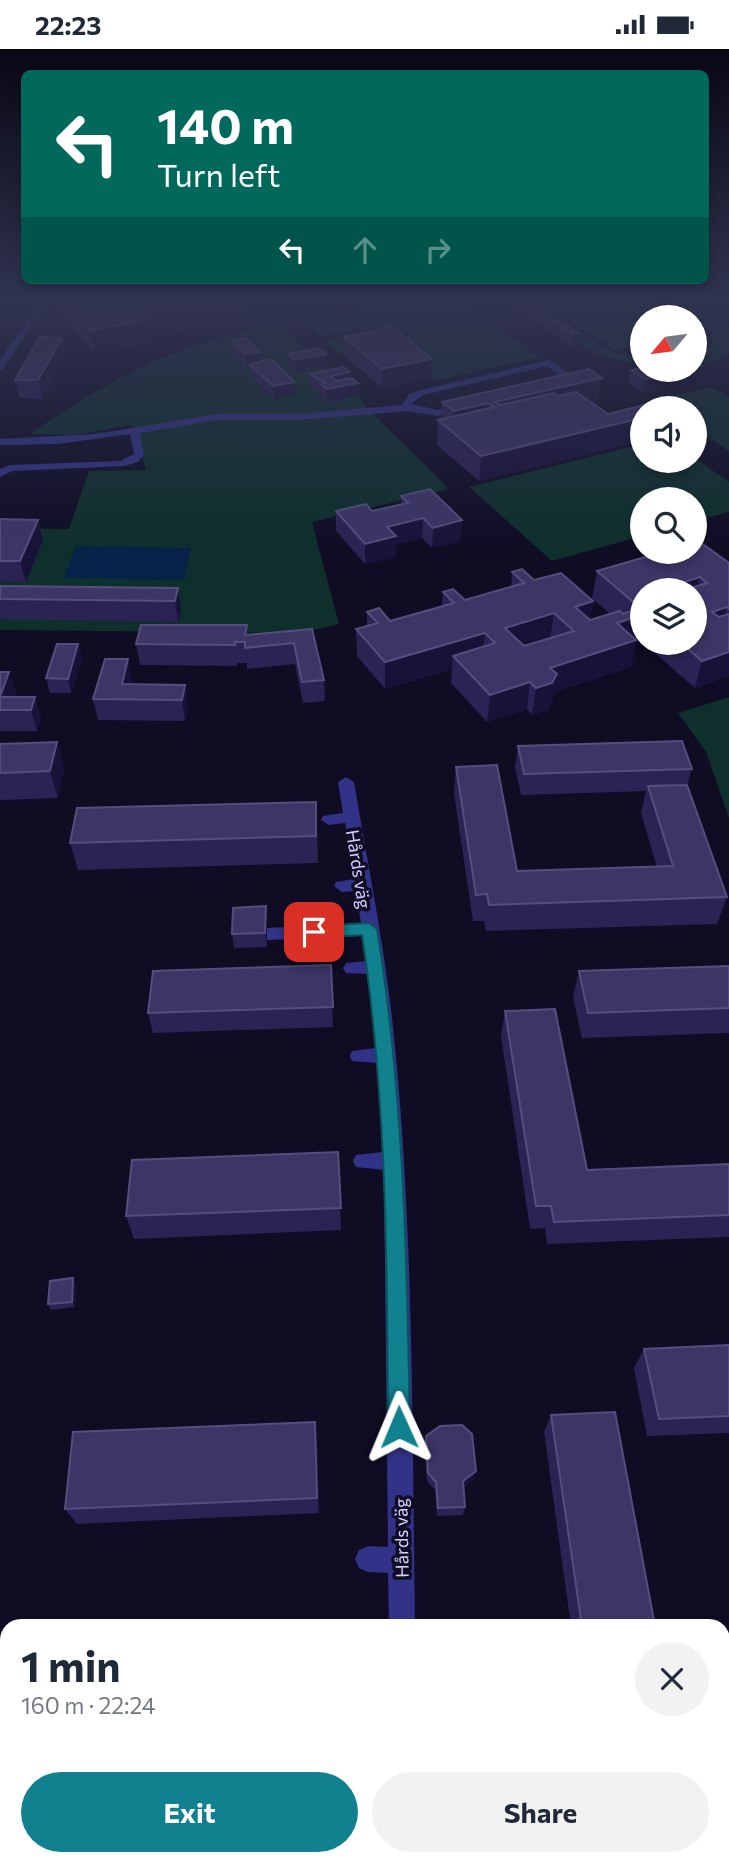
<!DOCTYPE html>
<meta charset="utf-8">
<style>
body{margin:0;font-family:Commissioner,sans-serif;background:#f2f2f3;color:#1f2937;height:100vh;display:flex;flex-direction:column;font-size:26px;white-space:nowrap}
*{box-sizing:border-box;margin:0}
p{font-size:23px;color:#747a83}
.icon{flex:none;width:38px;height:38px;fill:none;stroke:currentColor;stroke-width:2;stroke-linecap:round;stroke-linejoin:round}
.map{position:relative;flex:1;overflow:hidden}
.sheet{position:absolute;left:0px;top:1570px;width:730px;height:247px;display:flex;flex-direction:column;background:#fff;border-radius:21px 21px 0 0;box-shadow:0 4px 10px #0003}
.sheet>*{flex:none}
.top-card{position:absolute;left:21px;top:21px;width:688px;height:214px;border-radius:10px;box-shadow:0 4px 10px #0003;background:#00695c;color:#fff;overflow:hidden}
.needle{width:46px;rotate:241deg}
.tools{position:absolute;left:630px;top:256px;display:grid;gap:14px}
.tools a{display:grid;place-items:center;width:77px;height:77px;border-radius:50%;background:#fff;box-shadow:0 4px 10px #0003;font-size:35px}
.pin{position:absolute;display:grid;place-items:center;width:60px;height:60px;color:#fff;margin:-30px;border-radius:14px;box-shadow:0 4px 10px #0006}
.me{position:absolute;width:77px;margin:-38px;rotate:359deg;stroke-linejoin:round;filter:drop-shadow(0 0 5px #0008)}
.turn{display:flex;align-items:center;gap:24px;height:147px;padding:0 21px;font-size:32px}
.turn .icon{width:91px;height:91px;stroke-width:2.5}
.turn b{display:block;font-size:49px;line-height:60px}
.lanes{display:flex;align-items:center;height:66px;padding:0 21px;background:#0003;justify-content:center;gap:35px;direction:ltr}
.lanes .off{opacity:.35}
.round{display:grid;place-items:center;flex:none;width:74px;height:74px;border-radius:37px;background:#f2f2f3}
.summary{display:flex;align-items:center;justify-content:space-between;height:119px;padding:0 21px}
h1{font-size:42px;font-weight:700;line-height:52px}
.primary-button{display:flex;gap:14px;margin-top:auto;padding:14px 21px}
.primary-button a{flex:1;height:80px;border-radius:42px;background:#11818f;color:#fff;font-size:28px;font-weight:700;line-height:80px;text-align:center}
.primary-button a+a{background:#f2f2f3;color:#1f2937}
.status{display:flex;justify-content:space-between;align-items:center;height:49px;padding:0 35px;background:#fff;direction:ltr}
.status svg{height:19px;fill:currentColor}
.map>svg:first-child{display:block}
.green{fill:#0e2f2c}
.water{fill:#072248}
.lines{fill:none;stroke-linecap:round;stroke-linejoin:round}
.minor{fill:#323388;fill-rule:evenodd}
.wall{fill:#2b2354;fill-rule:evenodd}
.shaded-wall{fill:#181239}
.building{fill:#3d3566;stroke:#544e7e;stroke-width:2;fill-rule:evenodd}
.route{fill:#11818f;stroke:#0b545d;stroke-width:2}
.labels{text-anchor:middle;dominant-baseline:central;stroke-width:7;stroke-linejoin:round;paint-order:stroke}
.street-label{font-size:18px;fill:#d2cfff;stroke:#0f0c24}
</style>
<div class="status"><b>22:23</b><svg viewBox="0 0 49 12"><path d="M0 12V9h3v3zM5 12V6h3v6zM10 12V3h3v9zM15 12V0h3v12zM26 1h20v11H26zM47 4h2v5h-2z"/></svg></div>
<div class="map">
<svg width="729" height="1816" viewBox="0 0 729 1816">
<rect width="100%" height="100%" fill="#0f0c24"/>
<g class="green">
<path d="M420,249h34l87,59 -104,23 -46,-36 -51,10 -14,-12 50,-9 -25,-21z"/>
<path d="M509,249h16l76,49 11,5 30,6v8l-42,-10z"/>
<path d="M533,249h118l33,19h-42v27l-27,6z"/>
<path d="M659,249h19l51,29v26l-15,8 -19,4v-11c11,-3 20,-10 18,-22l-18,-15z"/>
<path d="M348,264l18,14 -46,9 -16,-12z"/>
<path d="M278,275l82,71 4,10 85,84 -137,33 27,102 -37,9 -302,-3v-102l69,1 20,-58 57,-1 -14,-45 -59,10 -43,-1c55,-39 119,-76 186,-95 20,-6 42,-10 62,-15z"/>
<path d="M711,338l18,10v54l-34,-22v-21h-33l-10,-7z"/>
<path d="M642,395v16l53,-2 34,24v30l-34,9v-22h-53v37l-90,25 -83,-74z"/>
<path d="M729,648v121l-23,-66 -28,-39z"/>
</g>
<path class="water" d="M76,497l115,2 -7,32 -120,-2z"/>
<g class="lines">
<g class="minor">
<path d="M42,249h8l-47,71 -3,1v-10z"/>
<path d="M549,311l28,19v4l-16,2v-4l5,-1 -19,-14 -124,29 -12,9 27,6 24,-6 5,3 -29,9 -30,-5 -110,9h-80l-78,13 4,22 -6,7 -13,4 -113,5 -12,6v-8l10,-4 110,-4 14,-7 -4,-20 -72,10 -58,1v-6l95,-5 123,-20h80l104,-9 7,-11 8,-3z"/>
<path d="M346,728l8,5c13,78 29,156 38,235 22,202 20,406 23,609h-26l-1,-53 -20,-1 -9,-4 -4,-9 4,-9 9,-4 20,1 -4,-377 -28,-3 -3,-6 3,-6 27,-3 -6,-89 -25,-2 -2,-5 2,-5 24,-3 -7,-74 -23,-1 -3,-5 3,-5 21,-2 -4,-25 -96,4 -6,-1 -3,-5 3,-5 6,-1 94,-5 -5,-32 -14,1 -8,-6 2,-4 18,-3 -9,-56 -16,2 -8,-5 2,-4 20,-3 -5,-31z"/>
<path d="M402,1810h30l1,6h-30z"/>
</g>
</g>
<g class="wall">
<path d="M59,249h188l2,21 -95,17 1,6 -61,12 -32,-38z"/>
<path d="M514,249h9l55,35 -2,12 -5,1 -58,-38z"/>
<path d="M344,288l87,40 -49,11 -38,-33z"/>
<path d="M232,292l29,20 34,21v12l-21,5 -23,-23 -1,-10 -3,1 -14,-14z"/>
<path d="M288,305l38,12 -31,6 -6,-5z"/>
<path d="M65,307l-23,43 -22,-1 -5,-18z"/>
<path d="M702,317l-3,13 -56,13 -14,-9 2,-13z"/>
<path d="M310,325l40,4 8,5v13l-31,6 -6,-5v-4l-11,-7z"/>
<path d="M442,353h156l-6,1 16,11 -129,67 -42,-36 1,-25 3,-1z"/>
<path d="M401,447l61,24 -2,21 -28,7 -10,-10 -26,7v12l-31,7 -29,-33v-20h36l29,-7z"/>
<path d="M0,470l38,1 5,20 -17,42 -26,-1z"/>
<path d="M729,514v113l-34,12 -54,-47 -5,1 -5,25 -77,25 -2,9 -4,9 -16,5 -5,-6 -40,13 -36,-39 1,-14 -67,20 -28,-33 -1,-27 11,-3v-14l23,9 52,-15 1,-14 22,8 46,-13 1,-15 81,29 -3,19 20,-6 -18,-16 5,-27zM642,541l53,52h-53z"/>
<path d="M0,537l178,2 3,21 -3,13 -178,-3z"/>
<path d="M247,576v10l65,-6 12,51 1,21 -22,2 -8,-39 -48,5v-6h-10v3l-97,-1 -4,-21z"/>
<path d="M78,595l4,15 -11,34h-21l-4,-15z"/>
<path d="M0,623h9l7,21 -2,4h21l6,21 -4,13h-37z"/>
<path d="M132,631l-1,5h54l3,21 -3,15 -87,-1 -5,-21z"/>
<path d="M57,693l7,27 -6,29 -58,2v-56z"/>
<path d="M518,697l174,23 -5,16 40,112 -10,27 -231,7 -2,-10h-11l-19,-127 2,-27 61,104 140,-4 -16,-54 5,-22 -125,4 -6,-28z"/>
<path d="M317,780l1,34 -240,7 -8,-27z"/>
<path d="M266,857l1,15v26l-33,1 -2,-14z"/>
<path d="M331,916l2,62 -180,6 -5,-20z"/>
<path d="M729,917v67l-147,5 -9,-41 6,-26z"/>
<path d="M505,962l82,159 142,-6v73l-182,7 -2,-16 -15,1 -29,-193z"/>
<path d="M338,1103l3,78 -207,9 -8,-23z"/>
<path d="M76,1235l-1,23 -24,3 -3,-6z"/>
<path d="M729,1296v88l-82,3 -13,-68 10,-19z"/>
<path d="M551,1366l104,211h-84l-27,-194z"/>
<path d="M426,1387l47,43 -10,8 2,20 -2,8 -26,1 -2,-26 -8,-9 -3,-36z"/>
<path d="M317,1390l2,74 -242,11 -12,-15z"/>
<path d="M729,1642v97h-6v-96z"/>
</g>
<g class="shaded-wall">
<path d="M238,249h9l2,21 -95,17 1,6 -61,12 -5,-23 59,-17z"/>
<path d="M578,284l-2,12 -5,1 2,-12z"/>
<path d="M62,289l3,18 -23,43 -4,-19z"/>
<path d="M260,303l1,12h-11v2l-3,1 -1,-13z"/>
<path d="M326,305v12l-31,6v-12z"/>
<path d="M432,310l-1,18 -49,11v-19z"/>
<path d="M702,317l-3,13 -56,13 2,-13 42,-10h8v-1z"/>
<path d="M350,323v13l8,-2v13l-31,6v-13l4,-13z"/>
<path d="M602,329l-4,24 -105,24 2,-24z"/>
<path d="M295,333v12l-21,5 -1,-13z"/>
<path d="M489,354l-2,25 -35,4 2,-21z"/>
<path d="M642,369v23l-163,40 2,-25z"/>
<path d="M423,469l-1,20 -26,7v12l-31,7v-20l22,-17z"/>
<path d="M38,471l5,20 -17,42 -6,-21z"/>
<path d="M462,471l-2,21 -28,7 1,-20z"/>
<path d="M700,528l-5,22v-9h-30l1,-2z"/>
<path d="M178,539l3,21 -3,13 -3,-21z"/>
<path d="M593,552l-4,27 -14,-21z"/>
<path d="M727,558l-8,27 -7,-22z"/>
<path d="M554,564l-4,27 -48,15 3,-27z"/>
<path d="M642,566v18l-1,8 -5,1 -5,25 -77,25 -2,9 -4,9 -16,5 4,-27 14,-20 67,-45z"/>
<path d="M485,584l-3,27 -29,-4 -1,13 -67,20v-27z"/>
<path d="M78,595l4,15 -11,34 -3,-14z"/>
<path d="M729,603v24l-34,12 7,-27z"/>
<path d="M128,610l4,21 -4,19 -6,-15z"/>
<path d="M9,623l7,21 -6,17 -10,-13z"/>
<path d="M530,633l-3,27 -40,13 3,-27z"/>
<path d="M185,636l3,21 -3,15 -3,-21z"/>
<path d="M35,648l6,21 -4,13 -6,-21z"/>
<path d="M57,693l7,27 -6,29 -8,-27z"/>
<path d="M266,857l1,15v26l-2,-14z"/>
<path d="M73,1229l3,6 -1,23 -3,-5z"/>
<path d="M315,1373l2,17 2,74 -2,-15z"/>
<path d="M476,1422l-3,8 -12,10 2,-8z"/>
<rect x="299" y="1810" width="3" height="6"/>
</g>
<g class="building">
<path d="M61,249h177l-90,16 4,5 -63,12z"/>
<path d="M517,249h6l55,35 -5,1z"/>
<path d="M392,278l40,32 -50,10 -38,-32z"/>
<path d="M40,288l22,1 -24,42h-23z"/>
<path d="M246,289l14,14 -14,2 -14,-13z"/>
<path d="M319,299l7,6 -31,6 -7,-6z"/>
<path d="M271,310l24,23 -22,4 -23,-22z"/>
<path d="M695,313l7,4 -7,2z"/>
<path d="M343,318l7,5 -19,4 5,5 16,-3 6,5 -31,6 -6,-5 5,-1 -16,-9z"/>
<path d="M642,319v1h45l-42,10 -14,-9z"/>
<path d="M589,320l13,9 -107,24 5,3 54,-12 4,3 18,-4 32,22 44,-11 7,5h-17v10l-161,38 -43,-36 56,-13 -5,-4 -35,8 -12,-9z"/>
<path d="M430,440l32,31 -29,8 -10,-10 -36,9 9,9 -31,8 -29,-33 30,-7 6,7 36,-8 -7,-7z"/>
<path d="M0,470l38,1 -18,41h-20z"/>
<path d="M700,493l29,21v46l-2,-2 -15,5 7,5 10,-3v38l-27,9 -22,-19h15v-52h-10l22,-7 -7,-6 -34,11 2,2h-26v25l-25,8 19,17 -86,28 7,6 -5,9 -16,5 -6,-6 -40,13 -37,-39 42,-13 -10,-10 -100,29 -29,-33 22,-6 -11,-11 12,-4 11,13 64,-18 -11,-11 10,-3 12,11 59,-17 -12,-11 10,-3 12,11 27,-7 32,28 -18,6 15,13 30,-9 3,3 17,-6 -43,-37 69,-20h29v-8zM554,564l20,18 -50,15 -19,-18z"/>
<path d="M0,537l178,2 -3,13 -175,-2z"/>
<path d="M141,576h106l-2,10 67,-6 12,51 -22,2 -8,-39 -49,5v-6h-10v3l-99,-1z"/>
<path d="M57,595h21l-10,35 -22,-1z"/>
<path d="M105,610h23l-6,25 63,1 -3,15 -89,-1z"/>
<path d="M0,623h9l-9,25h35l-4,13h-31z"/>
<path d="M682,692l10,28 -168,5 -6,-28z"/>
<path d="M57,693l-7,29 -50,2v-29z"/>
<path d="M497,716l20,106 156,-5 -25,-80 39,-1 40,112 -238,8 -2,-11 -11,1 -20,-128z"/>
<path d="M316,753v34l-246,7 7,-35z"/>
<path d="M266,857l-1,27 -33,1 1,-26z"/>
<path d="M331,916l2,42 -185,6 5,-42z"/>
<path d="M729,917v42l-141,5 -9,-42z"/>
<path d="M555,960l32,161 142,-6v51l-175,7 -3,-16h-15l-31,-195z"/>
<path d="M338,1103l3,56 -215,8 6,-56z"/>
<path d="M73,1229l-1,24 -24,2 2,-23z"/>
<path d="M729,1296v71l-70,3 -15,-70z"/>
<path d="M615,1363l40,214h-73l-31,-211z"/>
<path d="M315,1373l2,76 -252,11 8,-77z"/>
<path d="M462,1376l10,9 4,37 -13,10 2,26 -27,1 -2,-26 -8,-9 -2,-37 14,-10z"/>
<path d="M729,1642v94h-6v-93z"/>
<path d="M0,1785h7v25h292v6h-299z"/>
</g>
<linearGradient id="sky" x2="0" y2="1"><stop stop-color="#080714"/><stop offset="0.5" stop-color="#313450"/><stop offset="1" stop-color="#313450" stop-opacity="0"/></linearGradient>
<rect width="729" height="503" fill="url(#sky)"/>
<path class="route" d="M369,874l8,6c27,165 30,331 33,498l-3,8 -8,3 -7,-3 -4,-8c-1,-164 -1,-329 -26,-492l-48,3 -8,-6 8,-6z"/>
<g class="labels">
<g class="street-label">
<text transform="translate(359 820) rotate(81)">Hårds väg</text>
<text transform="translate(401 1489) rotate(-91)">Hårds väg</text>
</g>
</g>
</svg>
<div class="tools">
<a><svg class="needle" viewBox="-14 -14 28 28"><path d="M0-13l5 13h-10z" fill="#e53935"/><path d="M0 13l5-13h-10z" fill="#747a83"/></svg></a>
<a><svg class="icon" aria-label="sound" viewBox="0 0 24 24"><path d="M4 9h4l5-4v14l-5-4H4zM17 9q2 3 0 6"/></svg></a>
<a><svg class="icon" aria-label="search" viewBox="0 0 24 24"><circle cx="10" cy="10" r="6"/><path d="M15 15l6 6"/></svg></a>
<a><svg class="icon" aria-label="layers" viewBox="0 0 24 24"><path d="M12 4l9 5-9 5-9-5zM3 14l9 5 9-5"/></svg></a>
</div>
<div class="pin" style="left:314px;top:883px;background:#d93025"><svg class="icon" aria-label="arrive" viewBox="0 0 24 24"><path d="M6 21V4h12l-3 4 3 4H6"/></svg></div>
<svg class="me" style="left:399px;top:1378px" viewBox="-20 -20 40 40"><path d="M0-17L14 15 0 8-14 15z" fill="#11818f" stroke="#fff" stroke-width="4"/></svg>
<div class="top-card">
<div class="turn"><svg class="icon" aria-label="left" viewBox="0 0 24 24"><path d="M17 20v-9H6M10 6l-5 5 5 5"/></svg><div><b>140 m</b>Turn left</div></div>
<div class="lanes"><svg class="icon" aria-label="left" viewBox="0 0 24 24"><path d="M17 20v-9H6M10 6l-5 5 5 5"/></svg><svg class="icon off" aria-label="ahead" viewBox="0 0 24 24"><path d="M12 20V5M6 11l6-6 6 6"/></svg><svg class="icon off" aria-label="right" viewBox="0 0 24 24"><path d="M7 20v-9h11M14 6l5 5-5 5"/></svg></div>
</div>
<section class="sheet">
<div class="summary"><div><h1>1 min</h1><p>160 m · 22:24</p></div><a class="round"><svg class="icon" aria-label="close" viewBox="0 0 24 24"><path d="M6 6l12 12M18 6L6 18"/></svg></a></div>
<div class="primary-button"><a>Exit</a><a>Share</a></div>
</section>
</div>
